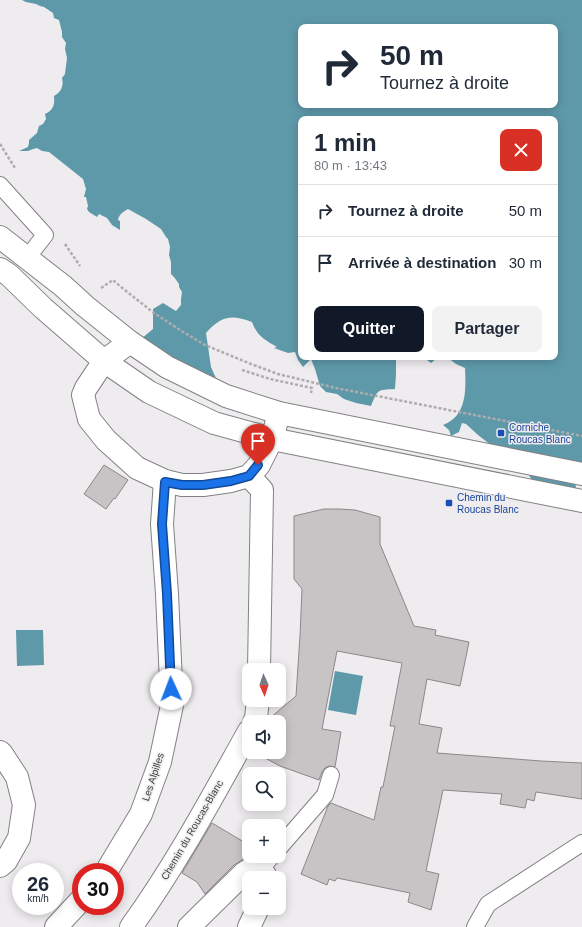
<!DOCTYPE html>
<html lang="fr">
<meta charset="utf-8">
<style>
body{margin:0;font-family:Helvetica,sans-serif;background:#f2f2f3;color:#1f2937;height:100vh;display:flex;flex-direction:column;font-size:15px;white-space:nowrap}
*{box-sizing:border-box;margin:0}
p{font-size:13px;color:#747a83}
.icon{flex:none;width:22px;height:22px;fill:none;stroke:currentColor;stroke-width:2;stroke-linecap:round;stroke-linejoin:round}
.map{position:relative;flex:1;overflow:hidden}
.sheet{position:absolute;left:298px;top:116px;width:260px;height:244px;display:flex;flex-direction:column;background:#fff;border-radius:8px;box-shadow:0 2px 10px #0003}
.sheet>*{flex:none}
.banner{position:absolute;left:298px;top:24px;width:260px;height:84px;border-radius:8px;box-shadow:0 2px 10px #0003;background:#fff;color:#1f2937;overflow:hidden}
.needle{width:26px;rotate:177deg}
.controls{position:absolute;left:242px;top:663px;display:grid;gap:8px}
.controls a{display:grid;place-items:center;width:44px;height:44px;border-radius:8px;background:#fff;box-shadow:0 2px 10px #0003;font-size:20px}
.speed{position:absolute;left:12px;top:863px;display:flex;gap:8px;font-size:20px;font-weight:700;text-align:center}
.speed>*{display:grid;place-content:center;width:52px;height:52px;border-radius:50%;background:#fff;box-shadow:0 2px 10px #0003;line-height:1}
.speed small{font-size:10px;font-weight:400}
.speed .limit{border:6px solid #d22;background:#fff;color:#111}
.pin{position:absolute;display:grid;place-items:center;width:34px;height:34px;color:#fff;margin:-41px -17px;border-radius:50% 50% 50% 0;rotate:-45deg;box-shadow:0 0 4px #0007}
.pin .icon{rotate:45deg}
.me{position:absolute;width:44px;margin:-22px;rotate:358deg;stroke-linejoin:round;filter:drop-shadow(0 0 3px #0008)}
.turn{display:flex;align-items:center;gap:14px;height:84px;padding:0 16px;font-size:18px}
.turn .icon{width:52px;height:52px;stroke-width:2.5}
.turn b{display:block;font-size:28px;line-height:34px}
.round{display:grid;place-items:center;flex:none;width:42px;height:42px;border-radius:8px;background:#f2f2f3}
.headline{display:flex;align-items:center;justify-content:space-between;height:68px;padding:0 16px}
h1{font-size:24px;font-weight:700;line-height:30px}
.button{display:flex;gap:8px;margin-top:auto;padding:8px 16px}
.button a{flex:1;height:46px;border-radius:8px;background:#111827;color:#fff;font-size:16px;font-weight:700;line-height:46px;text-align:center}
.button a+a{background:#f2f2f3;color:#1f2937}
ul{padding:0;list-style:none}
li{display:flex;align-items:center;gap:12px;height:52px;padding:0 16px;border-top:1px solid #e0e1e3}
li div{flex:1}
li b{display:block;font-size:15px}
li em{font-style:normal}
.map>svg:first-child{display:block}
.water{fill:#5e99aa;fill-rule:evenodd}
.building{fill:#c8c4c6;stroke:#8b8889}
.lines{fill:none;stroke-linecap:round;stroke-linejoin:round}
.service-casing{stroke:#838184;stroke-width:18}
.minor-casing{stroke:#838184;stroke-width:24}
.secondary-casing{stroke:#838184;stroke-width:24}
.path{stroke:#aeacae;stroke-width:2.5;stroke-dasharray:3 2;stroke-linecap:butt}
.service{stroke:#fff;stroke-width:16}
.minor{stroke:#fff;stroke-width:22}
.secondary{stroke:#fff;stroke-width:22}
.route-casing{stroke:#114b97;stroke-width:10}
.route{stroke:#1a73e8;stroke-width:7}
.transit-dot{fill:#1a4fb4;stroke:#efecef;stroke-width:1.5}
.labels{text-anchor:middle;dominant-baseline:central;stroke-width:3;stroke-linejoin:round;paint-order:stroke}
.transit-label{font-size:10px;fill:#164399;stroke:#efecef;text-anchor:start}
.street-label{font-size:10px;fill:#3d3c3d;stroke:#efecef}
</style>
<div class="map">
<svg width="582" height="927" viewBox="0 0 582 927">
<rect width="100%" height="100%" fill="#efecef"/>
<g class="water">
<path d="M22,0h560v475l-7,3 1,11 -37,1 -11,-16 -50,-39 -12,-11 -4,-1 -3,9 -8,4 -2,-6 -6,-5c24,-9 23,-35 22,-57l-9,-4 -8,-6h-11l-6,5 -8,-6h132v-238h-254v238h95v17l-1,15c-18,1 -17,0 -24,17l-15,-3 -12,-4 -7,-5 -11,-2 -6,-6 -5,-17 -4,-10 -8,8 -5,-7 -3,-8 -7,1 -14,-5 3,-1c-12,-7 -20,-11 -25,-25 -21,-8 -31,-6 -46,11l5,34 4,9 4,10 -83,-43 17,-14v-20l10,-6 13,8 5,-6v-6l1,-7 -3,-5v-3l-5,-7 -3,-3v-12l-2,-7 1,-8 -2,-8 -2,-2 -5,-8 -15,-10 -18,-10c-5,3 -9,5 -10,11l2,1v9l-8,-5 -5,-7 -8,-4 -2,3 -8,-5 -2,-3 1,-3 -2,-9h-2l2,-8 -3,-10 -34,-27 -7,-1 -5,-3 -4,1 -5,2h-9l9,-4 1,-4v-3l8,-7 2,-7 4,-2 3,-5 -1,-5c8,-4 10,-9 9,-18 7,-4 10,-10 8,-18l3,-4 2,-16 -2,-9 1,-6 -4,-6v-5l-3,-12 -5,-2 -1,-5 -9,-6 -4,-1 -4,-2 -10,-2zM301,27h254v78h-254z"/>
<path d="M16,630h27l1,35 -27,1z"/>
<path d="M335,671l28,5 -7,39 -28,-5z"/>
</g>
<g class="building">
<path d="M104,465l24,15 -13,19 -1,-1 -8,11 -22,-15z"/>
<path d="M324,509h15l16,1 25,7v27l34,82 22,4 -1,5 34,7 -9,44 -33,-7 -8,45 23,4 -5,25 104,8 41,2v36l-46,-7 -2,9 -7,-2 -2,9 -25,-4 2,-10 -59,-4 -17,81 13,3 -8,36 -23,-8 2,-9 -73,-15 -2,3 -6,-2 -2,6 -26,-11 27,-68 3,-3 43,17 7,-33h2l12,-61h-5l12,-63 -65,-12 -15,78 19,3 -6,35 -6,-1 -4,2 -3,4 -3,8 -39,-14 -26,-14h25v-30h-11l2,-4 26,-22 4,-60 2,-47 -8,-10v-63z"/>
<path d="M212,823l37,22v10l-3,3 -4,2 -8,5 -29,29 -8,-12 -15,-9z"/>
</g>
<g class="lines">
<g class="service-casing">
<g id="service">
<path d="M0,185l45,50 -18,23"/>
<path d="M279,848l46,-53 6,-20"/>
<path d="M260,870l12,-14"/>
<path d="M475,927l13,-23 94,-61"/>
</g>
</g>
<g class="minor-casing">
<g id="minor">
<path d="M130,342l-26,19 -18,27 -3,7 6,24 17,21 31,28 28,13 17,4h21l28,-4 18,-5 10,-11 13,-26 7,-26"/>
<path d="M249,476l13,14 -3,180"/>
<path d="M254,722l2,-4 2,-18"/>
<path d="M0,752l2,2 15,23 7,28 -5,33 -13,23 -6,5"/>
<path d="M106,872l35,-58 19,-52 12,-57 -5,-111 -5,-70 3,-43"/>
<path d="M56,927l25,-27"/>
<path d="M131,927c45,-62 81,-130 118,-196"/>
<path d="M189,927l54,-53 6,-4h11l5,5 1,3"/>
<path d="M249,927l9,-19"/>
</g>
</g>
<g class="secondary-casing">
<g id="secondary">
<path d="M0,237l63,49 22,20 45,36 37,25 59,29 53,17 303,61"/>
<path d="M0,269l9,6 34,33 61,53 45,31 65,31 58,16 310,62"/>
</g>
</g>
<g class="path">
<path d="M0,144l15,24"/>
<path d="M65,244l15,22"/>
<path d="M101,288l12,-8 8,7 33,26 26,17 25,15 46,19 27,10 58,14 246,48"/>
<path d="M242,370l28,9 42,9 -1,5"/>
</g>
<use href="#service" class="service"/>
<use href="#minor" class="minor"/>
<use href="#secondary" class="secondary"/>
</g>
<g class="lines">
<g class="route-casing">
<path id="route" d="M171,689l-4,-95 -5,-70 3,-42 17,3h21l28,-4 18,-5 9,-11"/>
</g>
<use href="#route" class="route"/>
</g>
<g class="transit-dot">
<rect x="497" y="429" width="8" height="8" rx="2"/>
<rect x="445" y="499" width="8" height="8" rx="2"/>
</g>
<g class="labels">
<g class="transit-label">
<text x="509" y="427">Corniche<tspan x="509" dy="12">Roucas Blanc</tspan></text>
<text x="457" y="497">Chemin du<tspan x="457" dy="12">Roucas Blanc</tspan></text>
</g>
<g class="street-label">
<text transform="translate(153 777) rotate(-72)">Les Alpilles</text>
<text transform="translate(192 830) rotate(-60)">Chemin du Roucas-Blanc</text>
</g>
</g>
</svg>
<div class="controls">
<a><svg class="needle" viewBox="-14 -14 28 28"><path d="M0-13l5 13h-10z" fill="#e53935"/><path d="M0 13l5-13h-10z" fill="#747a83"/></svg></a>
<a><svg class="icon" aria-label="sound" viewBox="0 0 24 24"><path d="M4 9h4l5-4v14l-5-4H4zM17 9q2 3 0 6"/></svg></a>
<a><svg class="icon" aria-label="search" viewBox="0 0 24 24"><circle cx="10" cy="10" r="6"/><path d="M15 15l6 6"/></svg></a>
<a>+</a>
<a>−</a>
</div>
<div class="speed"><div>26<small>km/h</small></div><div class="limit">30</div></div>
<div class="pin" style="left:258px;top:465px;background:#d93025"><svg class="icon" aria-label="arrive" viewBox="0 0 24 24"><path d="M6 21V4h12l-3 4 3 4H6"/></svg></div>
<svg class="me" style="left:171px;top:689px" viewBox="-20 -20 40 40"><circle r="19" fill="#fff"/><path d="M0-13L10 11 0 6-10 11z" fill="#1a73e8"/></svg>
<div class="banner">
<div class="turn"><svg class="icon" aria-label="right" viewBox="0 0 24 24"><path d="M7 20v-9h11M14 6l5 5-5 5"/></svg><div><b>50 m</b>Tournez à droite</div></div>
</div>
<section class="sheet">
<div class="headline"><div><h1>1 min</h1><p>80 m · 13:43</p></div><a class="round" style="background:#d93025;color:#fff"><svg class="icon" aria-label="close" viewBox="0 0 24 24"><path d="M6 6l12 12M18 6L6 18"/></svg></a></div>
<ul>
<li><svg class="icon" aria-label="right" viewBox="0 0 24 24"><path d="M7 20v-9h11M14 6l5 5-5 5"/></svg><div><b>Tournez à droite</b></div><em>50 m</em></li>
<li><svg class="icon" aria-label="arrive" viewBox="0 0 24 24"><path d="M6 21V4h12l-3 4 3 4H6"/></svg><div><b>Arrivée à destination</b></div><em>30 m</em></li>
</ul>
<div class="button"><a>Quitter</a><a>Partager</a></div>
</section>
</div>
